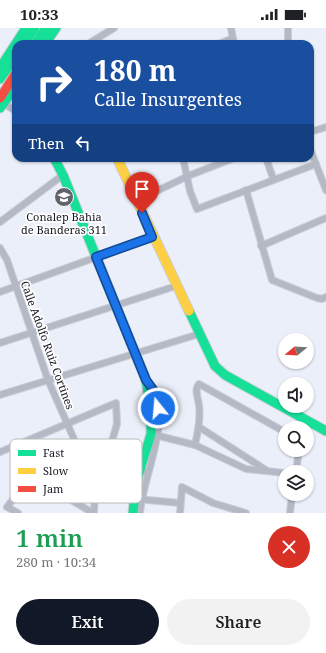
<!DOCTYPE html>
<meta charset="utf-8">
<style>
body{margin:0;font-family:"Noto Serif",serif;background:#f2f2f2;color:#202124;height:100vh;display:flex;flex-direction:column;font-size:15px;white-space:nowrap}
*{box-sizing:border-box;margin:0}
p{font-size:13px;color:#757577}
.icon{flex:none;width:22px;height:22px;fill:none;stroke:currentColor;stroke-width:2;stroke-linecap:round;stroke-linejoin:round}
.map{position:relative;height:485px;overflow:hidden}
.side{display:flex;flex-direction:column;background:#fff;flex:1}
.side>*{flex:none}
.hud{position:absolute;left:12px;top:12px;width:302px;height:122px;border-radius:12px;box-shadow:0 1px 3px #0004;background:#1a4fa0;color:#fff;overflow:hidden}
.needle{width:26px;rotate:252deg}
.fabs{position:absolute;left:278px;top:305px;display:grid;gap:8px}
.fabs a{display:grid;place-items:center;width:36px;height:36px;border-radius:50%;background:#fff;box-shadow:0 1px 3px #0004;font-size:20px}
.pin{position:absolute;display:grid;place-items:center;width:34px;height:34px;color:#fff;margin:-41px -17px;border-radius:50% 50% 50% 0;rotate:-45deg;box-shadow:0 0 4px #0007}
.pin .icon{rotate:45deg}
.me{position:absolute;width:44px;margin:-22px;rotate:343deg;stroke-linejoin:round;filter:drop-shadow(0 0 3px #0008)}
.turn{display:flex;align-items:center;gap:14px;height:84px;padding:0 16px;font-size:18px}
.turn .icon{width:52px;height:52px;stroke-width:2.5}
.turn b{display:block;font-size:28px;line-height:34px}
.then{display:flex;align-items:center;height:38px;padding:0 16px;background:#0003;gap:8px;font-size:15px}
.round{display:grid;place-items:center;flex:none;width:42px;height:42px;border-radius:21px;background:#f2f2f2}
.headline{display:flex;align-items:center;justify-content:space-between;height:68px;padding:0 16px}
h1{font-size:24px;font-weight:600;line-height:30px;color:#1e9e55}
.cta{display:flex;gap:8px;margin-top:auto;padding:8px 16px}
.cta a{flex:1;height:46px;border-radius:24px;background:#111827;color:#fff;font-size:16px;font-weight:600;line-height:46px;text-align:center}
.cta a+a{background:#f2f2f2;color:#202124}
.status{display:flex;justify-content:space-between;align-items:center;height:28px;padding:0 20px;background:#fff;direction:ltr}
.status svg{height:11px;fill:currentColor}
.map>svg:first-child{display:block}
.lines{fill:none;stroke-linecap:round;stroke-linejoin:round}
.street-casing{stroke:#cacdd5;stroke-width:8}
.fast-casing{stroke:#cacdd5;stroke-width:11}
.slow-casing{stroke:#cacdd5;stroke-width:11}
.jam-casing{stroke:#cacdd5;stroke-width:11}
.street{stroke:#b5b9c6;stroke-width:6}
.fast{stroke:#16e098;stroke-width:9}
.slow{stroke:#ffcf43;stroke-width:9}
.jam{stroke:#f24e42;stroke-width:9}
.route-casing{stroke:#114b97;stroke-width:10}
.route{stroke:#1a73e8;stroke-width:7}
.labels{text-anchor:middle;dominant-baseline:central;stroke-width:3.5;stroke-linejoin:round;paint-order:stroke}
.poi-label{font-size:11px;fill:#151820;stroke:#fff}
.street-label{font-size:11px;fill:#151820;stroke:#fff}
.key{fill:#fff;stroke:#b9babc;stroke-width:1}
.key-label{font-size:11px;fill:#151820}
</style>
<div class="status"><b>10:33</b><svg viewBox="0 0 49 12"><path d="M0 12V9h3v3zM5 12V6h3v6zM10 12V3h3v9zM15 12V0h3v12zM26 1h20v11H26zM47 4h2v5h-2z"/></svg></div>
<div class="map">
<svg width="326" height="485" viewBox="0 0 326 485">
<rect width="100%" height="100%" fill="#ebeff9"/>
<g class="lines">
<g class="street-casing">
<g id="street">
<path d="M231,0l3,16"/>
<path d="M88,16l26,-16"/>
<path d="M219,16l14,-6"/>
<path d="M288,16v-16"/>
<path d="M3,75l13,8"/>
<path d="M310,104l16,-5"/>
<path d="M310,121l16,41"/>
<path d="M183,130l7,33 7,18 119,-45"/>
<path d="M266,130l7,20"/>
<path d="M246,162l26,90 45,18 5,1 4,-2"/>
<path d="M136,173l52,-25 46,-18"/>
<path d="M0,194l63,-47"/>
<path d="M261,218l65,-28"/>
<path d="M0,220l7,12 41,120 30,68"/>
<path d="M0,264l152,-55"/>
<path d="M0,315l176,-57"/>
<path d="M0,367l199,-61"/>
<path d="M199,399l67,43"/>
<path d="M159,408l36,9 51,24 39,4"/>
<path d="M195,417c3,-13 6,-27 4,-40 -1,-7 -5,-16 0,-21l86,48"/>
<path d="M0,424l116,-49 1,21 -10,34 1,8 6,16"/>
<path d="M296,444l3,-22"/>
<path d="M46,457l47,28"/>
<path d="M137,471l43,4"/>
<path d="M18,485l-11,-6 12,-15 21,-8 55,3 53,-16"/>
<path d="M94,485l1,-26"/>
<path d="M140,485c3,-41 35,-93 8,-130"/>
<path d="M180,485l2,-26 31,16 33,10"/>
<path d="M290,485l2,-19"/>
</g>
</g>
<g class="fast-casing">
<g id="fast">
<path d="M24,16l11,-16"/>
<path d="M35,16l11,-16"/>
<path d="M45,16l11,-16"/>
<path d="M0,40l26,-40"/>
<path d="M0,51l16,-23"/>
<path d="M0,80l16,-22"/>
<path d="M54,130l9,17 83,205 5,31v23l-15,49 -3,30"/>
<path d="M189,283l26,55 10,9 101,56"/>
</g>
</g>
<g class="slow-casing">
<path id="slow" d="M117,130l72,153"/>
</g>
<g class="jam-casing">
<path id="jam" d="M0,70l16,-25"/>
</g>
<use href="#street" class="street"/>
<use href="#fast" class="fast"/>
<use href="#slow" class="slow"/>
<use href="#jam" class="jam"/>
</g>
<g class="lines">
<g class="route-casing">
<path id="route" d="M142,185l10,24 -56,20 50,123 8,11 4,17"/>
</g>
<use href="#route" class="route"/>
</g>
<defs>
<g id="university-disc" transform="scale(1)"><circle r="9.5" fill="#60636c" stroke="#fff"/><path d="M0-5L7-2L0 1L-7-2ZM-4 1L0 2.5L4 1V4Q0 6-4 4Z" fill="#fff"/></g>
</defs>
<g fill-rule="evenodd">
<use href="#university-disc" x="64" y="169"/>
</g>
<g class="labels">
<g class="poi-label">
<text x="64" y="188">Conalep Bahia<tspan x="64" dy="13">de Banderas 311</tspan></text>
</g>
<g class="street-label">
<text transform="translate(48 317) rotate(70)">Calle Adolfo Ruiz Cortines</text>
</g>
</g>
<rect x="10" y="411" width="132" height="64" rx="6" class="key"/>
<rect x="18" y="422" width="18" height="6" fill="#16e098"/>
<rect x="18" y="440" width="18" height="6" fill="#ffcf43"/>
<rect x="18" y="458" width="18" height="6" fill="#f24e42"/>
<g class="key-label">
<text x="43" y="429">Fast</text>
<text x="43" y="447">Slow</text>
<text x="43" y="465">Jam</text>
</g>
</svg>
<div class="fabs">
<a><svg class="needle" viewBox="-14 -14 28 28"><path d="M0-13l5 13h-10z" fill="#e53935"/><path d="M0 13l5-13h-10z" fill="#757577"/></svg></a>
<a><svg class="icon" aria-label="sound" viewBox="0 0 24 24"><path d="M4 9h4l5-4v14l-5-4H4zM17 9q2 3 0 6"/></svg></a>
<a><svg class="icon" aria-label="search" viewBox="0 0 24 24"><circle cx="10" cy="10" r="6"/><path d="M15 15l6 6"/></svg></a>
<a><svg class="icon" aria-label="layers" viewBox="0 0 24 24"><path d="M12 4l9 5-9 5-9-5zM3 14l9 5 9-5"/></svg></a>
</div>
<div class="pin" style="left:142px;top:185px;background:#d93025"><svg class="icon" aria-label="arrive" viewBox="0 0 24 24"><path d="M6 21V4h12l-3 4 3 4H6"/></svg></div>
<svg class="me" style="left:158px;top:380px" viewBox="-20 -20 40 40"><circle r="17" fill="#1a73e8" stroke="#fff" stroke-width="3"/><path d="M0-11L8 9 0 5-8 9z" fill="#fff"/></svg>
<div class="hud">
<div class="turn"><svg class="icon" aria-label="right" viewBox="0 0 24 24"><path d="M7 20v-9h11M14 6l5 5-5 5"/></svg><div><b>180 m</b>Calle Insurgentes</div></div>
<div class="then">Then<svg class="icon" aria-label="left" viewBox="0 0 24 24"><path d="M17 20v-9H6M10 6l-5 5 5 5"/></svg></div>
</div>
</div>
<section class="side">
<div class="headline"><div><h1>1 min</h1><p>280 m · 10:34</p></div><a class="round" style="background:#d93025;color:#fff"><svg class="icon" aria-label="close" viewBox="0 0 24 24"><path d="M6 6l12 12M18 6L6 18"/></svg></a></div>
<div class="cta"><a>Exit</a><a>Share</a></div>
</section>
